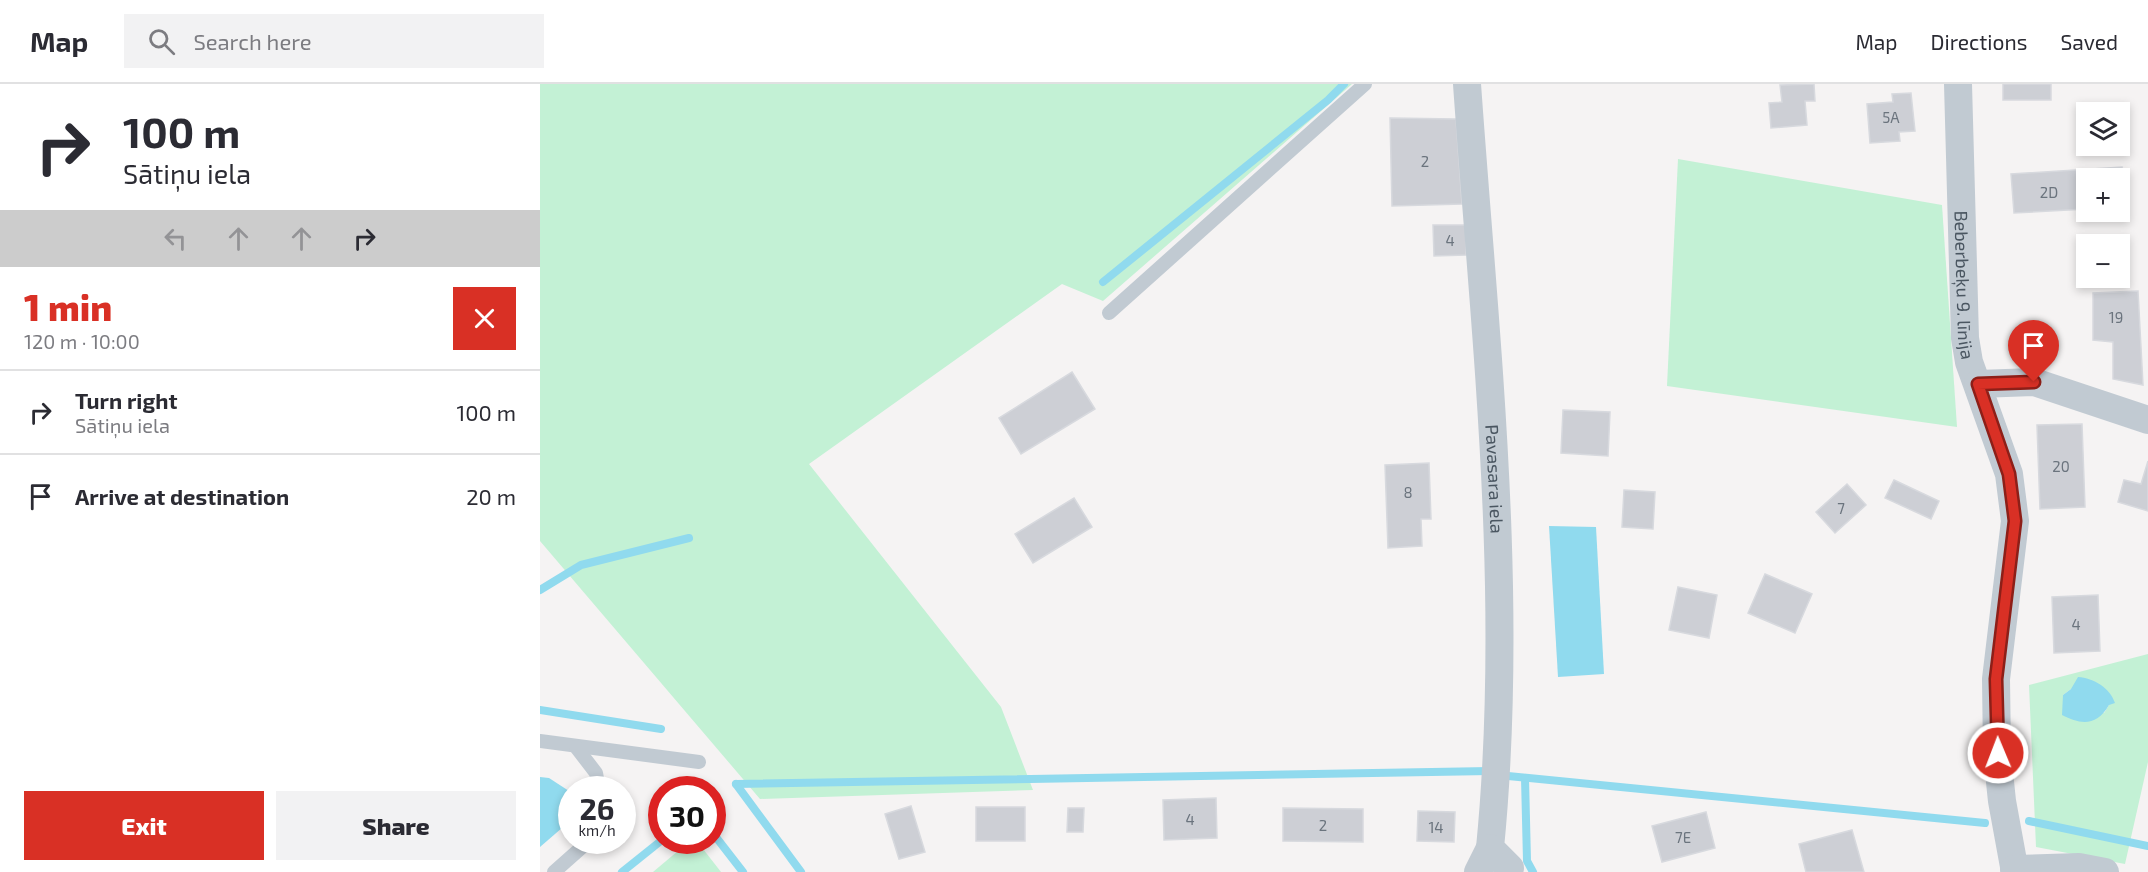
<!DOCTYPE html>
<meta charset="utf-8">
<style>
body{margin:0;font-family:"Exo 2",sans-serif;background:#f2f2f3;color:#2b2b33;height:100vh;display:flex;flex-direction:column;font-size:22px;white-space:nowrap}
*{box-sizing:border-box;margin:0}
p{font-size:20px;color:#7c7c81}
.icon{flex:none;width:33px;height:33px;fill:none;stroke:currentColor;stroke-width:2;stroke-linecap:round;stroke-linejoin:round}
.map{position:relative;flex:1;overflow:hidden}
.panel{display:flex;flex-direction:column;background:#fff;width:540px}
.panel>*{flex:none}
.banner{background:#fff;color:#2b2b33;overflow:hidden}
.tools{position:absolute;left:1536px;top:18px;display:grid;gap:12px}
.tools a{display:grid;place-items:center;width:54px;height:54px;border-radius:0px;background:#fff;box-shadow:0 3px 9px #0003;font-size:30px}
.speed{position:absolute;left:18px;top:692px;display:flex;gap:12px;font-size:30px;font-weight:700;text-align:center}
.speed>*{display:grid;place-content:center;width:78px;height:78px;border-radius:50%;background:#fff;box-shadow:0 3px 9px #0003;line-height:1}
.speed small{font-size:15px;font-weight:400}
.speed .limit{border:9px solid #d22;background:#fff;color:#111}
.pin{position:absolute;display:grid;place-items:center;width:51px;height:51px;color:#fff;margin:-62px -26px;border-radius:50% 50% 50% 0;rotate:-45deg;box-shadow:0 0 6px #0007}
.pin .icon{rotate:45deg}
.me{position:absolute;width:66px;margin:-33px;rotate:359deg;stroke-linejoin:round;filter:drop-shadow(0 0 4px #0008)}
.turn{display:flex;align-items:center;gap:21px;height:126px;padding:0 24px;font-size:27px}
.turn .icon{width:78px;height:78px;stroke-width:2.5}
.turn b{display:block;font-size:42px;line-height:51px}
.lanes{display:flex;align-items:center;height:57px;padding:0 24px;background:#0003;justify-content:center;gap:30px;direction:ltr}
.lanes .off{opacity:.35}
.round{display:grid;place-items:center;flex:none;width:63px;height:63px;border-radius:0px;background:#f2f2f3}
.headline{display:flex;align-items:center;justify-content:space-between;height:102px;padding:0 24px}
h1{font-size:36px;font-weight:800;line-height:45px;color:#d93025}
.button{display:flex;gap:12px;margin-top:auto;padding:12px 24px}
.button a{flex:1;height:69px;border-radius:0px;background:#d93025;color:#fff;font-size:24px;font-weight:800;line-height:69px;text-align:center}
.button a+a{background:#f2f2f3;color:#2b2b33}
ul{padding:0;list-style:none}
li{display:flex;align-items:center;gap:18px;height:84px;padding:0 24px;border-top:2px solid #e1e1e2}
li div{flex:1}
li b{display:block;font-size:22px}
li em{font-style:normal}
header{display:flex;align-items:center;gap:36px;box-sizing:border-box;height:84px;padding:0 30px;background:#fff;border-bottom:2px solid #e1e1e2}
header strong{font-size:28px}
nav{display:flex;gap:33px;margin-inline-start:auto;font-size:21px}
.search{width:420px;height:54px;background:#f2f2f3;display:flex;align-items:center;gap:15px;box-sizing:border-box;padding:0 21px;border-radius:0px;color:#7c7c81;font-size:22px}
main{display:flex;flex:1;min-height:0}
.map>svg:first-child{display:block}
.green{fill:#c3f1d5;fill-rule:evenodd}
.water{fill:#90daee}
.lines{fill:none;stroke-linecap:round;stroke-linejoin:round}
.stream{stroke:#90daee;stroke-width:8}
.building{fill:#cdcfd5;stroke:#d7d9de;stroke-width:1.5}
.service{stroke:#c1cad2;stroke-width:14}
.minor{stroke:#c1cad2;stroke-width:28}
.route-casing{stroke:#8d1f18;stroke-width:15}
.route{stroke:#d93025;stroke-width:10}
.labels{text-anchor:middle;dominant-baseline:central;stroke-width:4.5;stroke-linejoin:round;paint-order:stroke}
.number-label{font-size:15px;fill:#6b747e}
.street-label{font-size:18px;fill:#4a5661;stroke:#fff}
</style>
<header>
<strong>Map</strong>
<div class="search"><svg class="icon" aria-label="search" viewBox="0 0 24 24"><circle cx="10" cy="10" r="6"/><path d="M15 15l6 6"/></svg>Search here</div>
<nav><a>Map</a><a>Directions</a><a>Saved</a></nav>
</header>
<main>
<section class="panel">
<div class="banner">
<div class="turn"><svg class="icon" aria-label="right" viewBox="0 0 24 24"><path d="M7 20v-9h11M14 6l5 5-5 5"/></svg><div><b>100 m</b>Sātiņu iela</div></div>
<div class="lanes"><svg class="icon off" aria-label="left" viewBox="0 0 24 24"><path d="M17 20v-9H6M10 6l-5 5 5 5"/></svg><svg class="icon off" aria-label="ahead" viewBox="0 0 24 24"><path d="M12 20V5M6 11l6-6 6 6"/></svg><svg class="icon off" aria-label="ahead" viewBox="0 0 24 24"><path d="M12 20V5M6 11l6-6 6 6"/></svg><svg class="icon" aria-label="right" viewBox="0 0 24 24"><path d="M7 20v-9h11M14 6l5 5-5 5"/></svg></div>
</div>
<div class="headline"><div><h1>1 min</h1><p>120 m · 10:00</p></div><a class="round" style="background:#d93025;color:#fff"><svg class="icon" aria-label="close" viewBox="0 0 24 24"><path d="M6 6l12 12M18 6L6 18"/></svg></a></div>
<ul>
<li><svg class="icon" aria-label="right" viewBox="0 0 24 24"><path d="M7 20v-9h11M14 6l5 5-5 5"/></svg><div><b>Turn right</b><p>Sātiņu iela</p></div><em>100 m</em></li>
<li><svg class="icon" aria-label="arrive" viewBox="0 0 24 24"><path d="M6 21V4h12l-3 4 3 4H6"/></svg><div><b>Arrive at destination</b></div><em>20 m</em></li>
</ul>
<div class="button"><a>Exit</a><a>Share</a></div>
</section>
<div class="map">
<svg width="1608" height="788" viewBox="0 0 1608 788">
<rect width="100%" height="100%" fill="#f5f3f3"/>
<g class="green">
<path d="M0,0h812l-249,217 -41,-17 -253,180 192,243 32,83 -273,9 -220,-258z"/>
<path d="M1138,75l264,46 15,222 -290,-41z"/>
<path d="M1608,570v108l-23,102 -89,-17 -7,-162zM1531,605l38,16 -5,8 -41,-18z"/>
<path d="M151,756h5l25,32h-68z"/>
</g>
<g class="water">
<path d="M1009,442l47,1 8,147 -46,3z"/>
<path d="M1538,593c16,1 32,11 37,26l-6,2c-12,21 -28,20 -47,10l1,-20 8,-6z"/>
<path d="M0,693l9,1 20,13 1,30 -30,26z"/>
</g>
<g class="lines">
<g class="stream">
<path d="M563,198l225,-182 16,-16"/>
<path d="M0,506l41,-25 108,-27"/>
<path d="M0,626l121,19"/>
<path d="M968,692l477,47"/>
<path d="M985,694l2,83 6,11"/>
<path d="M196,700l754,-13"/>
<path d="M196,700l65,88"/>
<path d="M1489,737l119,25"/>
<path d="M172,748l31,40"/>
<path d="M82,788l40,-32"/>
</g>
</g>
<g class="building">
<path d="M1274,0l1,17h-10l2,24 -36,3 -2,-25 13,-1 -2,-17z"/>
<rect x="1463" y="0" width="48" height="16"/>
<path d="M1371,9l4,38 -16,1 1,9 -30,2 -3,-39 26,-2 -1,-8z"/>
<path d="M850,34l66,1 6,85 -70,2z"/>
<path d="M1582,83l3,39 -5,1v-29h-34v31l-72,4 -3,-39z"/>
<path d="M893,141h33v30l-32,1z"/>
<path d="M1598,207l5,94 -30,-6v-37l-20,-2v-47z"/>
<path d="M532,288l23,37 -74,45 -22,-36z"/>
<path d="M1023,326l47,2 -2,44 -47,-3z"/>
<path d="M1542,340l3,83 -45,2 -3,-84z"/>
<path d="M1608,377v50l-30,-9 6,-22 17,4z"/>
<path d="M889,379l2,56h-10l1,27 -34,2 -3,-83z"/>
<path d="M1354,396l45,21 -8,18 -46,-21z"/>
<path d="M1307,400l19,21 -31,28 -19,-21z"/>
<path d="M1084,406l31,2 -2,37 -31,-2z"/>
<path d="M534,414l18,29 -59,36 -18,-29z"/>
<path d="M1225,490l47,20 -17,39 -47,-20z"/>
<path d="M1138,503l39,8 -8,43 -40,-8z"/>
<path d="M1558,511l2,56 -46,2 -2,-56z"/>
<path d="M676,714l1,40 -53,2 -1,-40z"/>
<path d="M371,722l14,46 -26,7 -14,-45z"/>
<rect x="436" y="723" width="49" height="34"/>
<path d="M528,724h16l-1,24h-16z"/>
<path d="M743,724l80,1v33l-80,-1z"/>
<path d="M878,727l37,1 -1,30 -37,-1z"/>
<path d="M1166,728l9,36 -53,14 -10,-36z"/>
<path d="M1312,746l12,42h-58l-7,-28z"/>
</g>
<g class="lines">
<g class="service">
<path d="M569,229l256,-229"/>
<path d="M0,657l159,21"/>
<path d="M36,663l20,26 3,16"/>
<path d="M14,788l36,-32"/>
</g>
<g class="minor">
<path id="s1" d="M927,0c18,254 48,510 23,764l20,20"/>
<path id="s2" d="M1418,0l7,254 4,24 40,112 6,47 -19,158 1,74 5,48 13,71"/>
<path d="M1438,300l56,-2 114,38"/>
<path d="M1474,785l65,-2 26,5"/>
<path d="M938,788l12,-24"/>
</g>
</g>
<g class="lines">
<g class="route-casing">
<path id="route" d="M1458,669l-2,-74 19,-158 -6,-47 -31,-90 56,-2"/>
</g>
<use href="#route" class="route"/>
</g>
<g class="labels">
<g class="number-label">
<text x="1351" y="33">5A</text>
<text x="885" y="77">2</text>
<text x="1509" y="108">2D</text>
<text x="910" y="156">4</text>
<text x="1576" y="233">19</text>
<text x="1521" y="382">20</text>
<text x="868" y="408">8</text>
<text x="1301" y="424">7</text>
<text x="1536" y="540">4</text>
<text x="650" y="735">4</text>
<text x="783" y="741">2</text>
<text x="896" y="743">14</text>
<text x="1143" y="753">7E</text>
</g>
<g class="street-label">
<text stroke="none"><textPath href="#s2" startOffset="201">Beberbeķu 9. līnija</textPath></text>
<text stroke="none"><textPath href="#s1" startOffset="396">Pavasara iela</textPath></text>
</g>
</g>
</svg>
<div class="tools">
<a><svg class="icon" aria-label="layers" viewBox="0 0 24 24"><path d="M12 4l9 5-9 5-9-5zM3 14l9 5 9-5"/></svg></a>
<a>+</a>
<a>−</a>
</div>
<div class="speed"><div>26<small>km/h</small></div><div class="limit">30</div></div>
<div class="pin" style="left:1494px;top:298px;background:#d93025"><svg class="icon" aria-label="arrive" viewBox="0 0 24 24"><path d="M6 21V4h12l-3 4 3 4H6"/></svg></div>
<svg class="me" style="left:1458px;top:669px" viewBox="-20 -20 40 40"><circle r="17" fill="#d93025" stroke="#fff" stroke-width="3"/><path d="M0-11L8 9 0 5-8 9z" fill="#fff"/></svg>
</div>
</main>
